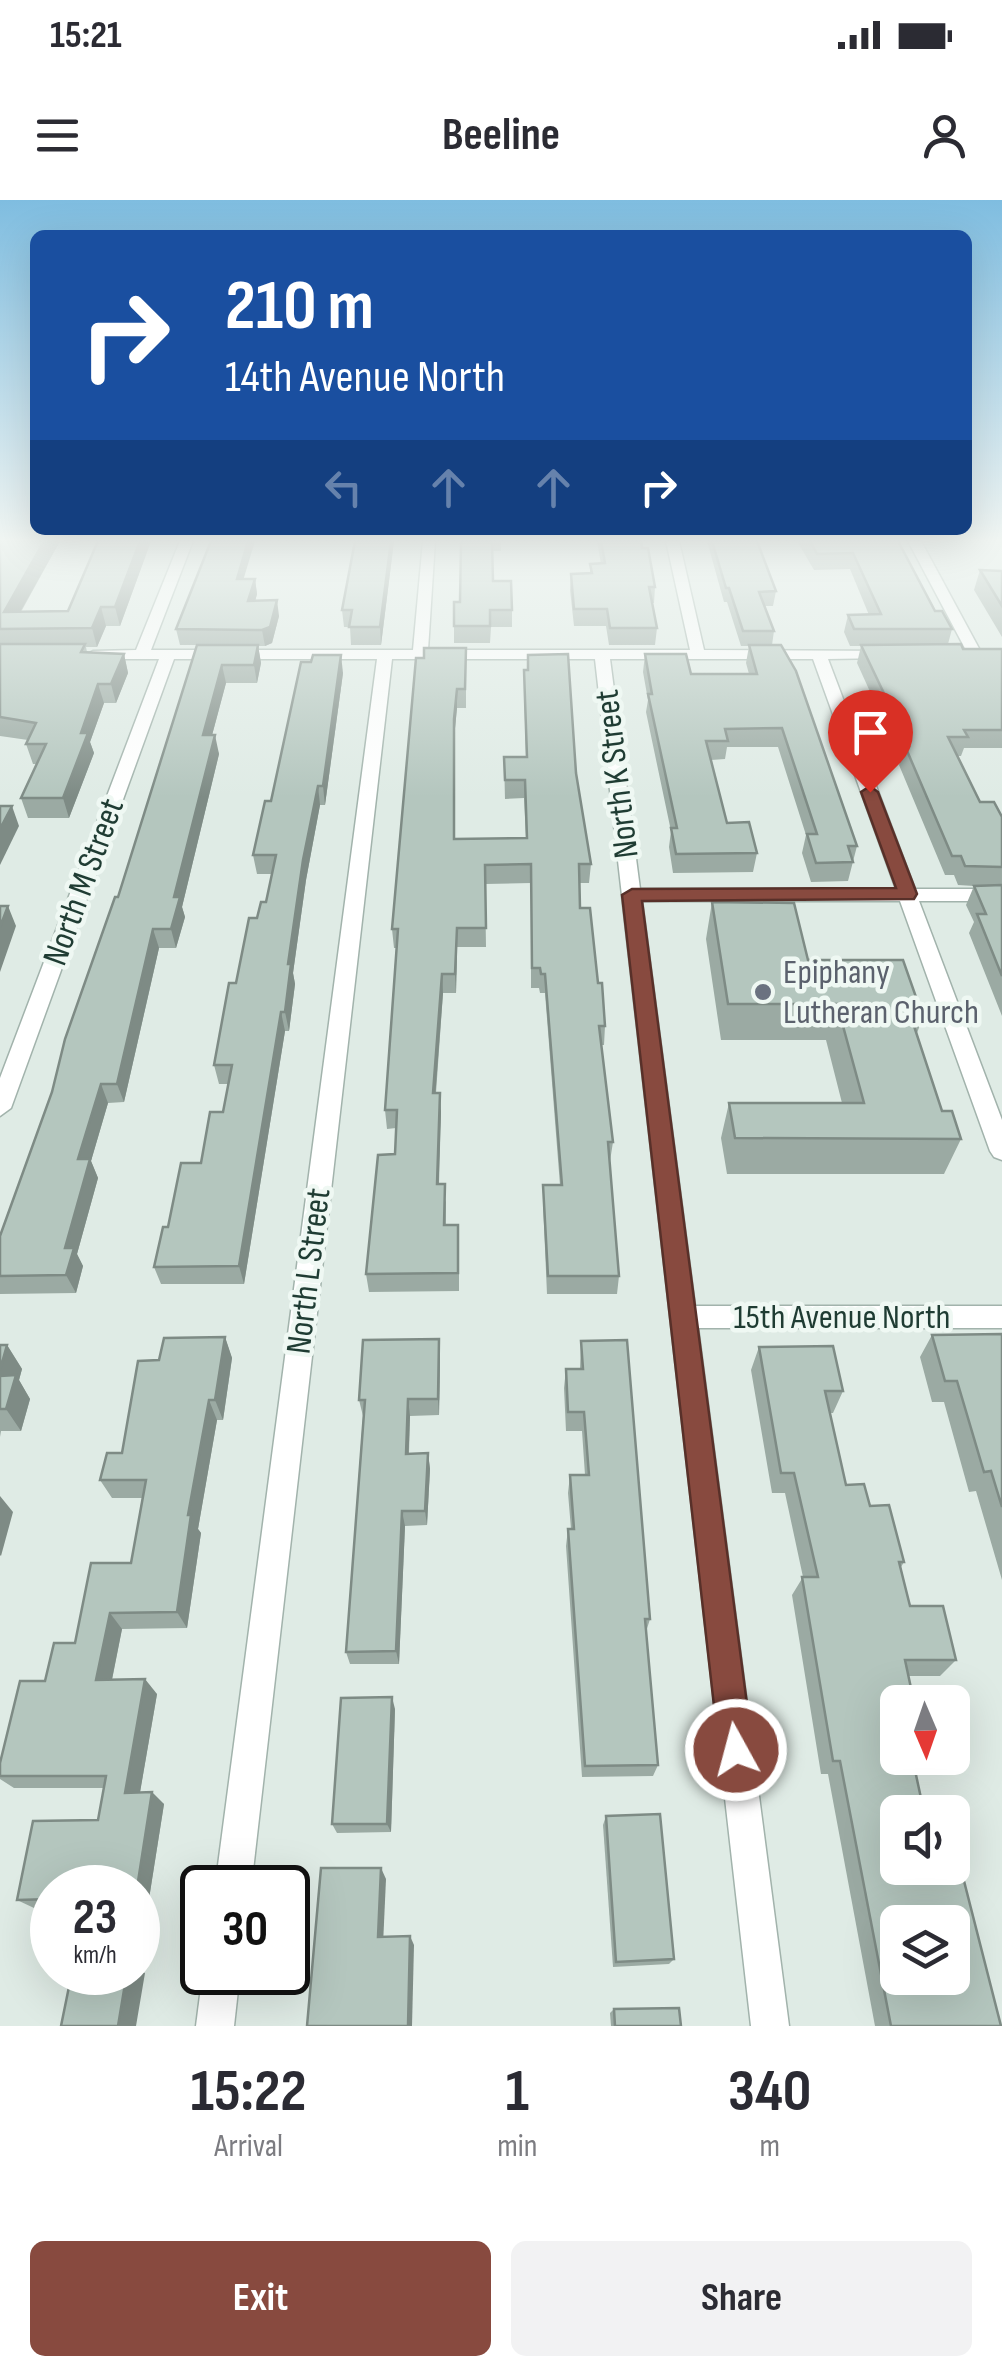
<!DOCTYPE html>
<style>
body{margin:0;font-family:"Sofia Sans Condensed",sans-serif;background:#f2f2f3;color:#2b2b33;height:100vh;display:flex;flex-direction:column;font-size:38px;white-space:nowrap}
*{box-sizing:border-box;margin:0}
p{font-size:32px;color:#7c7c81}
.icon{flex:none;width:55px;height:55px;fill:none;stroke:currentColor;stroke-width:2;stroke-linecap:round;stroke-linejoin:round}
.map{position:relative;height:1826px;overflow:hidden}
.drawer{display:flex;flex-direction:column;background:#fff;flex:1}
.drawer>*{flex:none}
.banner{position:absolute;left:30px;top:30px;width:942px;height:305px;border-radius:15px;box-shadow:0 10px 40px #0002;background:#1a4fa0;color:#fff;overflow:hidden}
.needle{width:65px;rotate:178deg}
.controls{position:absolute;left:880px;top:1485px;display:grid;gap:20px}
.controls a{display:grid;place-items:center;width:90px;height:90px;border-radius:15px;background:#fff;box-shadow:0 10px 40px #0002;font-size:50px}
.speed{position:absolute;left:30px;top:1665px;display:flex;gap:20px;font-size:50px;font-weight:700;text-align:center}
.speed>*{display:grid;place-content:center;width:130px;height:130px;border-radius:50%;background:#fff;box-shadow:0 10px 40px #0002;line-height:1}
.speed small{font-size:25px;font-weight:400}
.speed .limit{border:5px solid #111;border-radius:15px;background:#fff;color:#111}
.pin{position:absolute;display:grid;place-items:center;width:85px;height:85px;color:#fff;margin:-102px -42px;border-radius:50% 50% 50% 0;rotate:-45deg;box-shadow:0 0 10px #0007}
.pin .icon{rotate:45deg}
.me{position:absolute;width:110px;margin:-55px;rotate:353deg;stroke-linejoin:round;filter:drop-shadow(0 0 8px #0008)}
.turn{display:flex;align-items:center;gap:35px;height:210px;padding:0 30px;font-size:45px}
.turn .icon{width:130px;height:130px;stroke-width:2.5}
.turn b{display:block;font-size:70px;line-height:85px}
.lanes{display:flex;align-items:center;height:95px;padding:0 30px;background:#0003;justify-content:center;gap:50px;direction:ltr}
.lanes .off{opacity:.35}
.eta{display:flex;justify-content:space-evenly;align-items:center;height:170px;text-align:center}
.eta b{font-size:60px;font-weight:700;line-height:70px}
.cta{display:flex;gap:20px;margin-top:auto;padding:20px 30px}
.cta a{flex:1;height:115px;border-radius:15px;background:#884a3f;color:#fff;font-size:40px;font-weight:700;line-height:115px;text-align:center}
.cta a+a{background:#f2f2f3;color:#2b2b33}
.status{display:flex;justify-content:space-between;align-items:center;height:70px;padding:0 50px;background:#fff;direction:ltr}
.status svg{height:28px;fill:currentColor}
header{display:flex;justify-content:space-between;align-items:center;height:130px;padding:0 30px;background:#fff;font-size:45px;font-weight:700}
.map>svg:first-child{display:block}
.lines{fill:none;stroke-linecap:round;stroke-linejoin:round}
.minor-casing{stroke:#a2b3ac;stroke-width:3}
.minor{fill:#fff;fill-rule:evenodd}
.wall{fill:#9baaa3}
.shaded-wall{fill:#7e8b85}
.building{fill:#b4c6be;stroke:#7e8b85;stroke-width:2.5;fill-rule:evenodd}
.route{fill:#884a3f;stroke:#583029;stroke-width:2.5}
.worship-dot{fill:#6b7280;stroke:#eff8f3;stroke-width:4}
.labels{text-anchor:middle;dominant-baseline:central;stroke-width:9;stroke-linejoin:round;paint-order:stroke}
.street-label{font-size:35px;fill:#1f3c33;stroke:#eff8f3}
.worship-label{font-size:35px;fill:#5b616d;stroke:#eff8f3;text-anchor:start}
</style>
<div class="status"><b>15:21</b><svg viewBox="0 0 49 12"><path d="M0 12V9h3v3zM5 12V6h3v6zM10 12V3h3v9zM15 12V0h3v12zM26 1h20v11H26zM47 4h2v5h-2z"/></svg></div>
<header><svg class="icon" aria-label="menu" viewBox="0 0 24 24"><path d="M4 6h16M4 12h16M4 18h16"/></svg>Beeline<svg class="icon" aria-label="person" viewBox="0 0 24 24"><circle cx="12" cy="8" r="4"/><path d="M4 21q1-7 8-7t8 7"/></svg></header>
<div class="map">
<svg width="1002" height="1826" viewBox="0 0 1002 1826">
<rect width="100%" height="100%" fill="#dfebe5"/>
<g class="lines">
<g class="minor-casing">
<g id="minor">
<path d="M180,341h13l-42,109h262l10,-109h12l-7,109h262l-24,-109h13l25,109 187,1v6l-5,1 -58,1 87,230h87v12h-83l83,219v40l-8,-3 -4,-6 -90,-250h-258l53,405h307v22h-304l91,698h-38l-156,-1367h-203l-141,1229h-36l162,-1229h-203l-163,449 -11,8v-38l159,-419h-66l-7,-4 7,-4 43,-1zM610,459h203l83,230h-256z"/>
<path d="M908,341h13l61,113 -2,3 -12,-3z"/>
<path d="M203,1772h37l-6,54h-38z"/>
</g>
</g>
<use href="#minor" class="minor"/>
</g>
<g class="wall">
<path d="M0,341h60l-39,71 47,-1 83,-70 -31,85h-14l-9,21h-11l1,5 37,2 4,19 -12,30h-12l-14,39 4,11 -25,65h-41l-7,-20 16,-34h-4l-7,-20 2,-4 -28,-4z"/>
<path d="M355,341h39l-13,104h-30l-1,-18h-6l-2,-17z"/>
<path d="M461,341h40v10h-9l1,30 19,29v17h-21l-1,16h-36v-41h6z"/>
<path d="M597,341h44l14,46 -1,16h-2l5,25 -2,17h-46l-3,-19h-32l-4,-36 1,-16 19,-1v-9h11z"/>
<path d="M707,341h50l19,50 -3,15h-9l10,25 -2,14 85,201 -9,35 -37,1 -9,-29 4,-18 -28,-88h-51l-2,12 -14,1 16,63 30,30 -4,19 -80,1 -4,-26 2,-16 -25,-119 2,-12 -5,-28 2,-18 46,20h58l-3,-11 3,-17h-8l-14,-44h-3z"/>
<path d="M797,341h101l37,70 17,18 -4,15 15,5h39v99h-38l-3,8h-4l23,46 22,15v199l-33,-83 5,-11 -8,-17 8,-19 -16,-1 -4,-10h-9l-46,-110 2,-5 -44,-97 4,-17h-11l-6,-14 4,-17h21l-19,-46 -36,1z"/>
<path d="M980,370l22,1v66l-28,-47z"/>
<path d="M244,379h11l2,15 -2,7 24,15 -7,27 -7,3h-7l3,17 -4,20h-31l-14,52 7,19 -37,153 3,10 -9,31h-17l-35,154 -16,1 -17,58 7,17 -21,76 6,12 -7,27 -76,1v-58l52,-144 66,-195 79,-252h-17l-4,-16z"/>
<path d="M466,448v60h-9l-3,30v101l72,-1 -2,-40 -19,1 -1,-42h22l-2,-69v-18h3l1,-15 48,118 15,91 -2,19h-10l1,25 18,75 7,43 -1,19h-3l12,97 -3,19 9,115 -2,18h-70l-4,-91v-18h17l-15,-192h-5l-1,-5h-8v-105l-46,1 1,63h-29l-1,46h-13l-7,100 5,19 -2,72 7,18v23l13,18v48l-90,1 -3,-18 29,-120 1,-26 -9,1 -2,-19 11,-162h-2l-2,-19 32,-271z"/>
<path d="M343,473l-18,132h-5l-14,75 -13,93 2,11 -6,47h-4l-41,253h-83l-7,-17 14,-40 33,-64 22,-51 5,-28h-9l-5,-19 22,-82 21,-65 9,-16 6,-28h-15l-4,-19 18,-54z"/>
<path d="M712,702l96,58 115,57 -6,16 25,78 19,28 -17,35h-217l-6,-36 8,-35h113l-16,-63h-105l-15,-101z"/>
<path d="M1002,1134v246l-26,-89 -7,1 -25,-90h-12l-12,-45 12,-22z"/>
<path d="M225,1137l7,21 -9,62h-6l-19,109 3,4 -14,95 -65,1 -10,51 45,14 -17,98 24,12 -16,101h-10v-17h-86v19l-18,1 -17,-8 81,-80 6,-32h-90l-14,-9v-16l45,-82 30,-38 56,-80 11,-65h-30l-12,-18 22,-27z"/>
<path d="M581,1141l69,278 -4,13 12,133 -5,11 -71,1 -16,-231 2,-17h3l-3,-36 2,-18h15l-3,-44h-16l-2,-43 2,-19h14z"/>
<path d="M0,1145h7l15,24 -3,11 11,19 -9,32h-20l-1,6z"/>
<path d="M759,1147l84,44 -10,22h-3l16,72 24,21 34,56 -3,5 9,39 46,54 -16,16h-32l18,85 -11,9 9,42 77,214h-126l-47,-252h-7l-29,-179 11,-18 -18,-84h-13l-21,-123z"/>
<path d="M440,1156l-1,59 -29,1 -1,37h19l2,16 -3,56 -22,1 -6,138h-49l-4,-12 17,-236 -4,-16z"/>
<path d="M395,1509l-4,123 -54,1 -5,-9z"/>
<path d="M606,1616l68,143 -5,5 -56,3 -10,-142z"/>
<path d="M614,1809l67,17h-70l-1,-13z"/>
</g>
<g class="shaded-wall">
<path d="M44,341h16l-50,89 -6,-18z"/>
<path d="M140,341h11l-31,85 -5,-19z"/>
<path d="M248,341h7l-16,53 -2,-15z"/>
<path d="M391,341h3l-13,104 -1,-18z"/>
<path d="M255,379l2,15 -6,23 -3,-16z"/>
<path d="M277,400l2,16 -7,27 -7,3 -3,-16z"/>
<path d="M101,407l5,19 -9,21 -5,-19z"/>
<path d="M258,445l3,18 -4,20 -3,-18z"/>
<path d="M124,454l4,19 -12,30 -5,-19z"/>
<path d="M341,455l2,18 -18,132 -2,-19z"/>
<path d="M222,465l4,18 -19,71 -4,-19z"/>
<path d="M98,484l6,19 -14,39 4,11 -25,65 -6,-20 18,-65z"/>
<path d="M457,489v19l-3,30v-19z"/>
<path d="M215,535l4,19 -37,153 3,10 -9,31 -5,-19 3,-32z"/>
<path d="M318,586l2,19 -14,75 -13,93 2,11 -6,47 -4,-19 3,-48 15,-104z"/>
<path d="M12,606l7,20 -19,39v-36z"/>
<path d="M8,706l8,20 -16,46v-45z"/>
<path d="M457,728v19l-1,46 -1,-19z"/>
<path d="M153,729l6,19 -35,154 -7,-18z"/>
<path d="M442,774l1,19 -9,119 -1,-19z"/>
<path d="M281,812l4,19 -41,253 -5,-18z"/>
<path d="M101,884l7,19 -17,58 7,17 -21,76 6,12 -7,27 -10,-18 -1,-27 13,-89z"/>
<path d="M440,893l1,19 -3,90 -1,-18z"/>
<path d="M225,1137l7,21 -9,62 -8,-20z"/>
<path d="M439,1139l1,17 -1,59 -1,-16z"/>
<path d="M7,1145l15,24 -3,11 11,19 -9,32 -15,-22 -6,-30v-9z"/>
<path d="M408,1199l2,17 -2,53 -2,-15z"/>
<path d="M209,1200l8,20 -19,109 3,4 -14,95 -10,-16 11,-97z"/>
<path d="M428,1253l2,16 -3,56 -2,-14z"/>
<path d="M0,1296l13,16 -12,44 -1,-1z"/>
<path d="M402,1311l3,15 -6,138 -3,-13z"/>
<path d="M110,1413l12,16 -13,65 -13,-14z"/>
<path d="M145,1479l12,15 -19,110 -13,-11z"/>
<path d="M392,1497l3,12 -4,123 -4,-8z"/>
<path d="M152,1592l12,12 -16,101 -10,-7 -1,-10z"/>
<path d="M381,1668l5,11 -3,66 -5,-8z"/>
<path d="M410,1736l4,9 -2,81h-4z"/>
<path d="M138,1770l7,3 -9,53h-18l9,-54h11z"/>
</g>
<g class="building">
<path d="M0,341h44l-40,71 64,-1 30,-70h42l-25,66h-14l-9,21 -92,1z"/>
<path d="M211,341h37l-11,38h18l-7,22 29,-1 -7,27 -8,3 -86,-1z"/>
<path d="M355,341h36l-11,86h-31l3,-17h-10z"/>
<path d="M461,341h31l1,40h18l1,29h-22v16h-36v-24h6z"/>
<path d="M601,341h40l1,7h6l7,39h-6l8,41h-47l-3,-19h-33l-3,-35 21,-1 -2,-9 15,-1z"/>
<path d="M712,341h45l19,50 -17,1 15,39h-31l-14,-43h-3z"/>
<path d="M810,341h88l37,70h7l10,18h-98l-6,-14 33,-1 -28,-61 -36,1z"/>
<path d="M980,370l22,1v35z"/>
<path d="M0,444h85l-4,8 43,2 -13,30h-13l-17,49h7l-25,65h-42l25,-54h-20l10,-21 -36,-6z"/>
<path d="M961,444l2,5h39v81h-38l4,7h-20l32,65h14l8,15v50l-37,-1 -4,-10h-9l-47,-110h4l-48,-101z"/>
<path d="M197,445h61l-4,20h-32l-19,70h12l-41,162h6l-9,32h-18l-36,155h-16l-23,75h12l-25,89h9l-8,27 -66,1v-40l52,-144 13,-53 50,-142h3z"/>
<path d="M749,445h32l15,26 61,175h-9l5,16 -37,1 -9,-29h10l-35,-106 -57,1 3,12h-22l21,82 22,-1 8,31 -81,1 -5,-26h6l-29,-134h4l-7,-40h41l5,20h66z"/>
<path d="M424,448h42l-1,41h-8l-3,30v120l73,-1 -2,-58h-20l-1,-23h23l-3,-87h4v-15l40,-1 8,119 15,91h-12l1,44h10l8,75h4l3,43h-6l14,116h-5l11,134h-71l-5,-91h19l-17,-211h-4l-1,-6h-8l-1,-104 -46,1 1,63h-29l-2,46h-13l-9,119h7l-3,91h8l-1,41h14v48l-92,1 12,-119 17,-1 2,-44h-12l13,-181h-6l24,-271h8z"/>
<path d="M313,455h28l-18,131h-5l-15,74 -15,104h3l-6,48h-4l-42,254 -85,1 9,-40h5l13,-64h20l9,-51h13l9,-47h-18l15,-82h7l13,-65h8l4,-16h5l10,-47h-23l12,-54h6l30,-139h10z"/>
<path d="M0,606h12l-12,23z"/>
<path d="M1002,685v91l-25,-62h9l-12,-28z"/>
<path d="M712,702l82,1 14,57h95l20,57h-12l31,94h10l9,28 -226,-1 -6,-35h135l-27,-99h-109z"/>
<path d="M0,706h8l-8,21z"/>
<path d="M1002,1134v173l-11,-36 -7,1 -27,-91h-12l-13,-46z"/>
<path d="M225,1137l-10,63h-6l-21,115h3l-14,97 -67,1 -14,67 49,-1 -20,114 27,-1 -15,96h-85v11l-35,1 16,-79 65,-1 8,-44h-106v-13l20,-82h25l9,-38h21l16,-80h40l15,-83h-46l7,-27h15l16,-92 21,-1 5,-22z"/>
<path d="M439,1139l-1,60h-30l-2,55 22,-1 -3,58h-23l-6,140 -50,1 19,-252h-6l4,-60z"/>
<path d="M627,1140l23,279h-5l13,146 -73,1 -17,-237h6l-4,-54h19l-5,-63h-16l-2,-43h17l-2,-28z"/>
<path d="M0,1145h7l-7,25z"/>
<path d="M833,1146l10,45h-18l21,94 18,-1 6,22 19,-1 15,57h-5l11,44h33l13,54h-51l9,42h-16v56h27l1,3h-13l11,51h-26v56h54v-34l49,192h-110l-51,-265h-7l-31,-184h16l-24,-104h-13l-22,-126zM898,1722h54v56h-54z"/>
<path d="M16,1175l-10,34h-6v-33z"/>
<path d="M392,1497l-5,127h-55l9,-126z"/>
<path d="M660,1614l14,145 -58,3 -10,-146z"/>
<path d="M321,1668h60l-3,69 32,-1 -2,90h-101z"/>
<path d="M72,1772h55l-9,54h-57z"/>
<path d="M679,1808l2,18h-66l-1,-17z"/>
</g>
<linearGradient id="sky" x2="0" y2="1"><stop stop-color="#7fbde0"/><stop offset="0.57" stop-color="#f1f6f3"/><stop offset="1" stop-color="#f1f6f3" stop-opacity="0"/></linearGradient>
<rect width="1002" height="597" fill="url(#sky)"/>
<path class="route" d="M870,586l8,6 39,102 -3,5 -272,2 111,849 -5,12 -12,5 -12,-5 -5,-12 -97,-855 10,-6 264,-1 -35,-96z"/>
<circle class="worship-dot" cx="763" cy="792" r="10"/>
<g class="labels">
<g class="street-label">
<text transform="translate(617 574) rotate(-97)">North K Street</text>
<text transform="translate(84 682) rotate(-70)">North M Street</text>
<text transform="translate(309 1071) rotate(-83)">North L Street</text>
<text x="842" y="1117">15th Avenue North</text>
</g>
<g class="worship-label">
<text x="783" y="772">Epiphany<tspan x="783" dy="40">Lutheran Church</tspan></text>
</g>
</g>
</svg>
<div class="controls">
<a><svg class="needle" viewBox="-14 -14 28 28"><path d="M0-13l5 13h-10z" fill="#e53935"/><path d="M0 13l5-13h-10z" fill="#7c7c81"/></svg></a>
<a><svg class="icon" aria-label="sound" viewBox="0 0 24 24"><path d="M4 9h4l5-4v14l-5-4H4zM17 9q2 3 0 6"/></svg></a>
<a><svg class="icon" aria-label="layers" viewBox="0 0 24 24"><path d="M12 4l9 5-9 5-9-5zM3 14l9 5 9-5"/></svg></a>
</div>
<div class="speed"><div>23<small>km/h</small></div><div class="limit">30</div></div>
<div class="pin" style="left:870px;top:592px;background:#d93025"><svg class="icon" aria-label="arrive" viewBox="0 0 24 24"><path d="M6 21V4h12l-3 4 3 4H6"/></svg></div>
<svg class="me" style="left:736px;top:1550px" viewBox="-20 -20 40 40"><circle r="17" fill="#884a3f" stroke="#fff" stroke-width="3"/><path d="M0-11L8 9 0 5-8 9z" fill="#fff"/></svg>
<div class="banner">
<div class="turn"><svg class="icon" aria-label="right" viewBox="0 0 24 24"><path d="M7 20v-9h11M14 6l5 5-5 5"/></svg><div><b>210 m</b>14th Avenue North</div></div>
<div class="lanes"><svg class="icon off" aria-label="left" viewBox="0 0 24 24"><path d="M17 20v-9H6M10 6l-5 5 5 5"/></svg><svg class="icon off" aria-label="ahead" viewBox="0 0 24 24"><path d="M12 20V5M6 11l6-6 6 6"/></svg><svg class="icon off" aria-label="ahead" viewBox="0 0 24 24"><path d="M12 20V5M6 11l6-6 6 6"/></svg><svg class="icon" aria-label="right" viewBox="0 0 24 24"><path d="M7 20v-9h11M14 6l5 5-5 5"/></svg></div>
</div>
</div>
<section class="drawer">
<div class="eta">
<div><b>15:22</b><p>Arrival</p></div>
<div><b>1</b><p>min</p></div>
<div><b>340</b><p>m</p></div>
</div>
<div class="cta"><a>Exit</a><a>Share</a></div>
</section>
